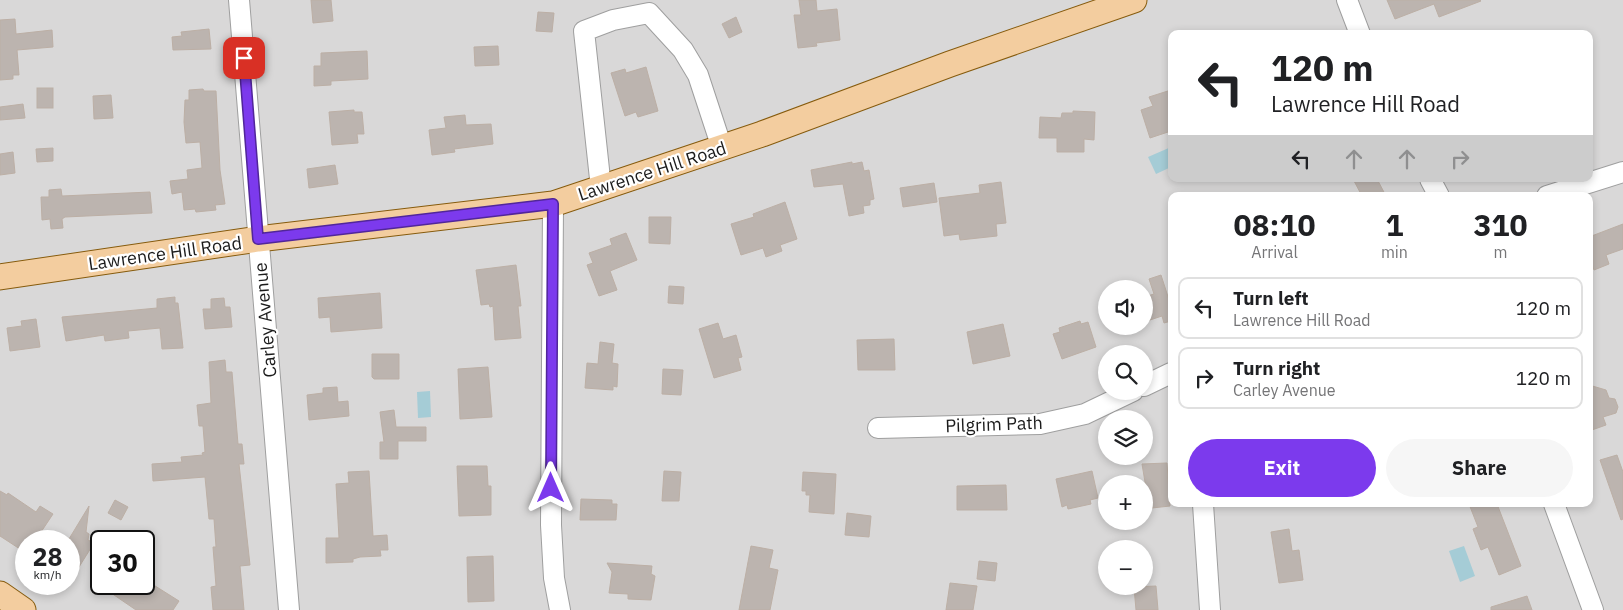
<!DOCTYPE html>
<meta charset="utf-8">
<style>
body{margin:0;font-family:"IBM Plex Sans",sans-serif;background:#f6f6f6;color:#202124;height:100vh;display:flex;flex-direction:column;font-size:19px;white-space:nowrap}
*{box-sizing:border-box;margin:0}
p{font-size:16px;color:#757577}
.icon{flex:none;width:28px;height:28px;fill:none;stroke:currentColor;stroke-width:2;stroke-linecap:round;stroke-linejoin:round}
.map{position:relative;flex:1;overflow:hidden}
.side{position:absolute;left:1168px;top:192px;width:425px;height:315px;display:flex;flex-direction:column;background:#fff;border-radius:10px;box-shadow:0 2px 8px #0003}
.side>*{flex:none}
.hud{position:absolute;left:1168px;top:30px;width:425px;height:152px;border-radius:10px;box-shadow:0 2px 8px #0003;background:#fff;color:#202124;overflow:hidden}
.fabs{position:absolute;left:1098px;top:280px;display:grid;gap:10px}
.fabs a{display:grid;place-items:center;width:55px;height:55px;border-radius:50%;background:#fff;box-shadow:0 2px 8px #0003;font-size:25px}
.speed{position:absolute;left:15px;top:530px;display:flex;gap:10px;font-size:25px;font-weight:700;text-align:center}
.speed>*{display:grid;place-content:center;width:65px;height:65px;border-radius:50%;background:#fff;box-shadow:0 2px 8px #0003;line-height:1}
.speed small{font-size:12px;font-weight:400}
.speed .limit{border:2px solid #111;border-radius:8px;background:#fff;color:#111}
.pin{position:absolute;display:grid;place-items:center;width:42px;height:42px;color:#fff;margin:-21px;border-radius:10px;box-shadow:0 2px 8px #0006}
.me{position:absolute;width:55px;margin:-28px;rotate:0deg;stroke-linejoin:round;filter:drop-shadow(0 0 4px #0008)}
.turn{display:flex;align-items:center;gap:18px;height:105px;padding:0 20px;font-size:22px}
.turn .icon{width:65px;height:65px;stroke-width:2.5}
.turn b{display:block;font-size:35px;line-height:42px}
.lanes{display:flex;align-items:center;height:48px;padding:0 20px;background:#0003;justify-content:center;gap:25px;direction:ltr}
.lanes .off{opacity:.35}
.eta{display:flex;justify-content:space-evenly;align-items:center;height:85px;text-align:center}
.eta b{font-size:30px;font-weight:700;line-height:35px}
.button{display:flex;gap:10px;margin-top:auto;padding:10px 20px}
.button a{flex:1;height:58px;border-radius:30px;background:#7c3aed;color:#fff;font-size:20px;font-weight:700;line-height:58px;text-align:center}
.button a+a{background:#f6f6f6;color:#202124}
ul{padding:0;list-style:none}
li{display:flex;align-items:center;gap:15px;height:62px;margin:0 10px 8px;padding:0 10px;border:2px solid #e0e0e0;border-radius:10px}
li div{flex:1}
li b{display:block;font-size:19px}
li em{font-style:normal}
.map>svg:first-child{display:block}
.residential{fill:#d9d8d8;fill-rule:evenodd}
.water{fill:#a5ccd6}
.building{fill:#bcb4af;stroke:#bcafa5}
.lines{fill:none;stroke-linecap:round;stroke-linejoin:round}
.minor-casing{stroke:#9f9f9f;stroke-width:22}
.major-casing{stroke:#865b0d;stroke-width:27}
.minor{stroke:#fff;stroke-width:20}
.major{stroke:#f3cd9f;stroke-width:25}
.route-casing{stroke:#51269a;stroke-width:12}
.route{stroke:#7c3aed;stroke-width:9}
.labels{text-anchor:middle;dominant-baseline:central;stroke-width:4.5;stroke-linejoin:round;paint-order:stroke}
.street-label{font-size:18px;fill:#1b1b1b;stroke:#fff}
</style>
<div class="map">
<svg width="1623" height="610" viewBox="0 0 1623 610">
<rect width="100%" height="100%" fill="#ece8e1"/>
<path class="residential" d="M0,0h1623v610h-1623zM1171,34h418v145h-418zM1171,196h418v308h-418zM1106,289h38v37h-38zM1106,354h38v37h-38zM1106,419h38v37h-38zM1106,484h38v37h-38zM26,541h43v43h-43zM101,541h43v43h-43zM1106,549h38v37h-38z"/>
<g class="water">
<path d="M1171,147v20l-15,7 -8,-17z"/>
<path d="M430,391l1,26 -13,1 -1,-26z"/>
<path d="M1464,546l11,30 -15,6 -11,-31z"/>
</g>
<g class="building">
<path d="M311,0h20l2,21 -20,2z"/>
<path d="M799,0h17l1,11 20,-2 3,31 -24,3 1,3 -19,2 -4,-33h7z"/>
<path d="M1387,0h93l1,1 -42,16 -5,-13 -39,15z"/>
<path d="M538,12l16,1 -2,19 -16,-1z"/>
<path d="M736,17l6,15 -13,6 -7,-14z"/>
<path d="M15,19l1,15 36,-4 1,17 -36,3 2,25h-6v4l-13,1v-60z"/>
<path d="M209,29l2,20 -38,1 -1,-13 10,-1 -1,-4z"/>
<path d="M498,46l1,19 -24,1 -1,-19z"/>
<path d="M367,51l1,28 -37,2v4l-17,1v-20h7v-13z"/>
<path d="M646,67l12,44 -20,6 -2,-5 -11,4 -14,-43 14,-4 1,4z"/>
<rect x="37" y="88" width="16" height="20"/>
<path d="M203,89l1,2h12l4,79 5,34 -10,1 1,5 -20,2 -1,-3 -11,1 -2,-18 -10,2 -2,-13 18,-2 -1,-9 15,-2 -2,-26 -14,1 -2,-21 1,-22h4v-10z"/>
<path d="M1171,90v41l-21,7 -9,-28 12,-4 -4,-9z"/>
<path d="M111,95l2,23 -19,1 -1,-23z"/>
<path d="M23,104l2,14 -25,2v-13z"/>
<path d="M354,110v2h8l2,22h-7l1,9 -26,2 -3,-33z"/>
<path d="M1073,111l22,1 -1,28 -10,-1v13h-27v-14h-18l1,-21 21,1 1,-5h11z"/>
<path d="M465,115l1,10 25,-1 2,20 -39,5 1,3 -23,3 -3,-25 17,-2 -2,-11z"/>
<path d="M53,148v13l-16,1 -1,-13z"/>
<path d="M13,152l2,21 -15,2v-21z"/>
<path d="M852,162v2l10,-2 2,9 5,-1 5,29 -4,1v5l-7,1 1,7 -15,3 -6,-32 -29,3 -3,-17z"/>
<path d="M335,165l3,19 -29,4 -2,-19z"/>
<path d="M1353,179h24l9,17h-24z"/>
<path d="M1001,182l5,41 -10,1 1,12 -37,4 -1,-6 -15,2 -5,-38 41,-5 -1,-8z"/>
<path d="M934,183l3,19 -34,5 -3,-19z"/>
<path d="M61,189l1,7 88,-4 2,21 -87,4 -3,2 1,9 -12,1 -1,-10 -8,1 -1,-23h8v-7z"/>
<path d="M785,202l12,37 -17,6 2,6 -16,6 -3,-9 -22,7 -10,-31 23,-7 -1,-3z"/>
<path d="M649,217h22l-1,27 -21,-1z"/>
<path d="M1623,224v25l-17,6 3,9 -15,6 -5,-13v-20z"/>
<path d="M626,233l11,27 -27,11 7,19 -18,6 -12,-31 6,-2 -4,-10 23,-8 -2,-6z"/>
<path d="M516,265l5,41h-3l3,32 -26,2 -2,-34 -3,1 -1,-3 -8,1 -5,-35z"/>
<path d="M1161,275l10,31v15l-7,2 -2,-7 -18,6v-25l10,-3 -5,-15z"/>
<path d="M669,286l15,1 -1,17 -15,-1z"/>
<path d="M380,293l2,35 -51,4 -1,-15 -11,1 -1,-20z"/>
<path d="M175,297v6h3l5,45 -21,1 -2,-21 -32,3 1,7 -24,3 -1,-6 -38,6 -4,-24 95,-9v-9z"/>
<path d="M224,298l1,9h5l2,20 -27,2 -2,-20h8v-10z"/>
<path d="M36,319l4,28 -30,4 -3,-23 15,-2 -1,-5z"/>
<path d="M1080,321l1,3 7,-2 8,25 -34,12 -9,-25 7,-2 -1,-4z"/>
<path d="M718,323l5,16 13,-4 6,22 -4,1 3,12 -27,8 -15,-49z"/>
<path d="M1003,324l7,32 -37,8 -6,-32z"/>
<path d="M894,339l1,31h-37l-1,-30z"/>
<path d="M600,342l14,2 -2,19 6,1 -1,23 -4,-1v4l-28,-2 2,-25 11,1z"/>
<path d="M372,354h27v25h-25l-2,-2z"/>
<path d="M225,360l1,12h6l6,72h4l2,20h-5l11,101 -10,1 4,44h-31l-2,-23 5,-1 -3,-39h3l-2,-28h-5l-4,-42 -52,4 -1,-17 30,-2 -1,-5 22,-2 -1,-2 3,-1 -2,-26h-4l-2,-21 14,-2 -2,-41z"/>
<path d="M488,367l4,50 -32,2 -2,-50z"/>
<path d="M663,369l20,1 -2,25 -19,-1z"/>
<path d="M1589,385l17,5 3,8 6,1 3,8 -2,6 -13,4 3,8 -17,6z"/>
<path d="M337,387l1,15 10,-1 1,15 -40,4 -2,-25 16,-2v-5z"/>
<path d="M394,410l2,17h30v14h-28v18h-18v-17h4l-4,-30z"/>
<path d="M1617,455l6,17v47l-2,1 -21,-60z"/>
<path d="M1167,463l3,43 -18,2 -1,-15 -4,1 -5,-30z"/>
<path d="M457,466h30l1,20h3v29l-32,1z"/>
<path d="M369,471l4,65 14,-1 1,15h-8l1,6 -21,1 -7,2v3l-27,1v-25h13l-3,-54 13,-1 -1,-11z"/>
<path d="M664,471l17,1 -2,29h-17z"/>
<path d="M1092,471l6,27 -8,2 1,4 -23,5 -1,-4 -5,2 -6,-28z"/>
<path d="M803,472l33,2 -2,40 -25,-2 1,-17h-4v-4h-4z"/>
<path d="M1006,485l1,25h-50v-24z"/>
<path d="M0,491l7,4 1,-2 28,19 4,-6 13,8 -18,27h-9v12l-26,-17z"/>
<path d="M581,499l31,1v4h5l-1,16h-36z"/>
<path d="M115,500l13,7 -7,13 -13,-7z"/>
<path d="M1469,504h28l24,62 -22,9 -11,-28 -7,3 -8,-21 5,-2z"/>
<path d="M89,506l-3,26 3,2 -1,6 6,3 -25,40v-44z"/>
<path d="M847,513l24,3 -2,21 -24,-2z"/>
<path d="M1289,529l3,22 7,-1 4,30 -24,3 -8,-51z"/>
<path d="M751,546l22,4 -4,18 9,2 -8,40h-31z"/>
<path d="M493,556l1,45 -26,1 -1,-45z"/>
<path d="M979,561l18,2 -2,18 -18,-2z"/>
<path d="M607,563l45,3 -1,8 4,2 -4,24 -23,-1v-5l-19,-1 3,-21z"/>
<path d="M950,583l27,3 -4,24h-27z"/>
<path d="M98,584h54l27,17 -6,9h-37z"/>
<path d="M1156,586l2,24h-22l-2,-23z"/>
<path d="M1527,596l5,14h-41v-3z"/>
</g>
<g class="lines">
<g class="minor-casing">
<g id="minor">
<path d="M239,0l50,610"/>
<path d="M1347,0l13,34"/>
<path d="M1430,179l9,17"/>
<path d="M601,188l-17,-157 29,-11 36,-7 34,37 15,25 24,73"/>
<path d="M1547,196l76,-24"/>
<path d="M553,204l-2,321 3,53 6,32"/>
<path d="M1144,386l27,-13"/>
<path d="M878,428l162,-4 45,-10 48,-23"/>
<path d="M1203,504l7,106"/>
<path d="M1554,504l39,106"/>
</g>
</g>
<g class="major-casing">
<g id="major">
<path d="M0,277l258,-38 295,-35 209,-70 188,-70 184,-64"/>
<path d="M0,594l23,16"/>
</g>
</g>
<use href="#minor" class="minor"/>
<use href="#major" class="major"/>
</g>
<g class="lines">
<g class="route-casing">
<path id="route" d="M244,58l14,181 295,-35 -2,284"/>
</g>
<use href="#route" class="route"/>
</g>
<g class="labels">
<g class="street-label">
<text transform="translate(652 171) rotate(-18)">Lawrence Hill Road</text>
<text transform="translate(165 253) rotate(-8)">Lawrence Hill Road</text>
<text transform="translate(265 320) rotate(-95)">Carley Avenue</text>
<text transform="translate(994 424) rotate(-2)">Pilgrim Path</text>
</g>
</g>
</svg>
<div class="fabs">
<a><svg class="icon" aria-label="sound" viewBox="0 0 24 24"><path d="M4 9h4l5-4v14l-5-4H4zM17 9q2 3 0 6"/></svg></a>
<a><svg class="icon" aria-label="search" viewBox="0 0 24 24"><circle cx="10" cy="10" r="6"/><path d="M15 15l6 6"/></svg></a>
<a><svg class="icon" aria-label="layers" viewBox="0 0 24 24"><path d="M12 4l9 5-9 5-9-5zM3 14l9 5 9-5"/></svg></a>
<a>+</a>
<a>−</a>
</div>
<div class="speed"><div>28<small>km/h</small></div><div class="limit">30</div></div>
<div class="pin" style="left:244px;top:58px;background:#d93025"><svg class="icon" aria-label="arrive" viewBox="0 0 24 24"><path d="M6 21V4h12l-3 4 3 4H6"/></svg></div>
<svg class="me" style="left:551px;top:488px" viewBox="-20 -20 40 40"><path d="M0-17L14 15 0 8-14 15z" fill="#7c3aed" stroke="#fff" stroke-width="4"/></svg>
<div class="hud">
<div class="turn"><svg class="icon" aria-label="left" viewBox="0 0 24 24"><path d="M17 20v-9H6M10 6l-5 5 5 5"/></svg><div><b>120 m</b>Lawrence Hill Road</div></div>
<div class="lanes"><svg class="icon" aria-label="left" viewBox="0 0 24 24"><path d="M17 20v-9H6M10 6l-5 5 5 5"/></svg><svg class="icon off" aria-label="ahead" viewBox="0 0 24 24"><path d="M12 20V5M6 11l6-6 6 6"/></svg><svg class="icon off" aria-label="ahead" viewBox="0 0 24 24"><path d="M12 20V5M6 11l6-6 6 6"/></svg><svg class="icon off" aria-label="right" viewBox="0 0 24 24"><path d="M7 20v-9h11M14 6l5 5-5 5"/></svg></div>
</div>
<section class="side">
<div class="eta">
<div><b>08:10</b><p>Arrival</p></div>
<div><b>1</b><p>min</p></div>
<div><b>310</b><p>m</p></div>
</div>
<ul>
<li><svg class="icon" aria-label="left" viewBox="0 0 24 24"><path d="M17 20v-9H6M10 6l-5 5 5 5"/></svg><div><b>Turn left</b><p>Lawrence Hill Road</p></div><em>120 m</em></li>
<li><svg class="icon" aria-label="right" viewBox="0 0 24 24"><path d="M7 20v-9h11M14 6l5 5-5 5"/></svg><div><b>Turn right</b><p>Carley Avenue</p></div><em>120 m</em></li>
</ul>
<div class="button"><a>Exit</a><a>Share</a></div>
</section>
</div>
